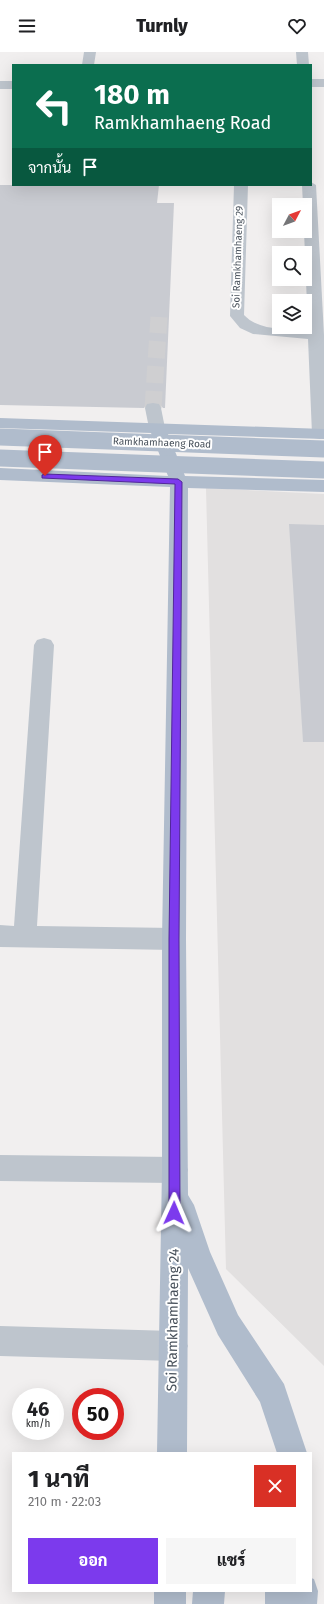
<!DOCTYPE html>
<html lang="th">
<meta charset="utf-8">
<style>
body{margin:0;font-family:"Fira Sans",Sarabun,sans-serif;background:#f6f6f6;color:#202124;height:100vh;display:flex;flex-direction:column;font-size:15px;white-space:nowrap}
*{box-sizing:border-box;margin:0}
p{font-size:13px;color:#757577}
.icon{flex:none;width:22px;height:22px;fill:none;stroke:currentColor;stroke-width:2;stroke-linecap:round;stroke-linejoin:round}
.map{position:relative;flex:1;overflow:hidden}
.details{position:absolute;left:12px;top:1400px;width:300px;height:140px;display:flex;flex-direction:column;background:#fff;border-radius:0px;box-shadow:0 4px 16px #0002}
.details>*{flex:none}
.hud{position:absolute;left:12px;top:12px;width:300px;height:122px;border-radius:0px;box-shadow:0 4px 16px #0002;background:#0b6e4f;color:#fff;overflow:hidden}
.needle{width:26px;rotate:49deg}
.fabs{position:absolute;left:272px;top:146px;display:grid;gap:8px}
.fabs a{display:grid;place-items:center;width:40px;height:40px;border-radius:0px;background:#fff;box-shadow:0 4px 16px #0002;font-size:20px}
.speed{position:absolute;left:12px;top:1336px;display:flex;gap:8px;font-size:20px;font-weight:700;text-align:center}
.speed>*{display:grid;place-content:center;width:52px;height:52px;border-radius:50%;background:#fff;box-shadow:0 4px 16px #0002;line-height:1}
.speed small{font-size:10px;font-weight:400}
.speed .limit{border:6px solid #d22;background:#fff;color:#111}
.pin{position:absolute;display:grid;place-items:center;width:34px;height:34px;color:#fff;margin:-41px -17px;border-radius:50% 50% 50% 0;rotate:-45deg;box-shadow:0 0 4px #0007}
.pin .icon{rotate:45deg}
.me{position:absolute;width:44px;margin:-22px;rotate:1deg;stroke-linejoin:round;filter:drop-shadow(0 0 3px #0008)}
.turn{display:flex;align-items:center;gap:14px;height:84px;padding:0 16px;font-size:18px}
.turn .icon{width:52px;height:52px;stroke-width:2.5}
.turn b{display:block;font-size:28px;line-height:34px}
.then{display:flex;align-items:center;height:38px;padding:0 16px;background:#0003;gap:8px;font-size:15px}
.round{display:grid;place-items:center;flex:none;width:42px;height:42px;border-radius:0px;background:#f6f6f6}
.headline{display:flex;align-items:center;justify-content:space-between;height:68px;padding:0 16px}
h1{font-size:24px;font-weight:800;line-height:30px}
.primary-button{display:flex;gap:8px;margin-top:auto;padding:8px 16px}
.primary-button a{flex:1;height:46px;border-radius:0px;background:#7c3aed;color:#fff;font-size:16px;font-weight:800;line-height:46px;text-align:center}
.primary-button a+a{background:#f6f6f6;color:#202124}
header{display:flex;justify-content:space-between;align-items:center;height:52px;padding:0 16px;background:#fff;font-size:18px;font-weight:800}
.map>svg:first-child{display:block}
.education{fill:#e2e0e0}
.building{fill:#c9cbd1}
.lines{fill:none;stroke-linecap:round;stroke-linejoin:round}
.minor-tunnel{stroke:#cfcfd1;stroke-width:17;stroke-dasharray:17 8;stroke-linecap:butt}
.minor{fill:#bec5cd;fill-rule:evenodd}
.major{fill:#b0bccc;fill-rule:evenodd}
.major-bridge{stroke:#b0bccc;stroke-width:17}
.route{fill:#7c3aed;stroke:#51269a}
.labels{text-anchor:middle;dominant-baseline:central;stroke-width:4;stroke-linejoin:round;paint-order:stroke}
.far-street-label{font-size:10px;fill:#48515b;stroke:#fff}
.near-street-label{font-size:14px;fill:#48515b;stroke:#fff}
</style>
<header><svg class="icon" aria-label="menu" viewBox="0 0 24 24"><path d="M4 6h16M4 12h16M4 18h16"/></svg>Turnly<svg class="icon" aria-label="heart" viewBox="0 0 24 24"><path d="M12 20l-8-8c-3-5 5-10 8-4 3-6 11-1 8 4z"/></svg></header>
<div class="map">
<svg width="324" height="1552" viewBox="0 0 324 1552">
<rect width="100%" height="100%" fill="#f1efef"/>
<path class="education" d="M206,436l118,6v872l-98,-97z"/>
<g class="building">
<path d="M0,133h159l-2,18h17l-9,205h-2l-4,-5 -6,-1 -6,1 -3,5 -144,-3z"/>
<path d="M289,472l35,1v217h-21z"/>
</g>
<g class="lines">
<path class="minor-tunnel" d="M153,356l6,-91"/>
<g class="minor">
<path d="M84,0h12l-2,13h-12z"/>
<path d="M296,0h12l1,13h-12z"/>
<rect x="311" y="27" width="13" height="8"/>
<rect x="0" y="29" width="13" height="8"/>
<path d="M311,130l5,3 8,150v103l-4,1 -6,-1 -2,-4 -4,-95 -55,-5 -13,-6 -10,-12 4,-131h14l-4,130c16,17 43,13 64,15l-4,-99 1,-26h-2l-1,-20h9z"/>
<path d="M153,351l6,1 2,4 4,20 -2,4 -6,1 -6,-1 -2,-4 -4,-20 2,-4z"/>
<path d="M44,586l7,2 3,5 -17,281 137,2 8,3 4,8 -4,8 -8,3 -174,-3v-22l14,1 20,-281 3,-5z"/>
<path d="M0,1103l175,2 9,4 4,9 -4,9 -9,4 -175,-2z"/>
<path d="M0,1274l173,5 10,5 5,10 -5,10 -10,5 -173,-5z"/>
</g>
<g class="major">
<path d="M0,366l324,11v10l-156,-5 17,42 139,4v12l-136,-4 -2,451 2,256 6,10 16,47 28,63 46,69 23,69h-30l-17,-51 -42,-67 -30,-67 -1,185h-30l5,-283v-231l8,-452 -170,-7v-12l168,8 -17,-43 -151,-5z"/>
<path d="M311,1526l3,1 4,12 -1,13h-52v-13h46z"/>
<rect x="154" y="1539" width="32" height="13"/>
<path d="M193,1539h32l-1,13h-32z"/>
</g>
<g class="major-bridge">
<path d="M0,385l324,12"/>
<path d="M0,406l324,12"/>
</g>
</g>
<path class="route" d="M45,422l133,5 4,3 -3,457 1,274 -2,4 -4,2 -4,-2 -1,-4v-274l6,-455 -133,-6v-3z"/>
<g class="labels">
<g class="far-street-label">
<text transform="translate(238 205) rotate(-88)">Soi Ramkhamhaeng 29</text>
<text transform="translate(162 391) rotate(2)">Ramkhamhaeng Road</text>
</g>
<g class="near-street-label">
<text transform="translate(173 1268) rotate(-89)">Soi Ramkhamhaeng 24</text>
</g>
</g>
</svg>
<div class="fabs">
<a><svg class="needle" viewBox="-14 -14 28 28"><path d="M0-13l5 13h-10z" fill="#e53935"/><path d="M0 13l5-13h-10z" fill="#757577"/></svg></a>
<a><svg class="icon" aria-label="search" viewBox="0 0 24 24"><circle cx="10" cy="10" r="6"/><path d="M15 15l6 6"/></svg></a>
<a><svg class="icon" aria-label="layers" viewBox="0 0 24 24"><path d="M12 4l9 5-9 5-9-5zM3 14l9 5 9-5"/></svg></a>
</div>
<div class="speed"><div>46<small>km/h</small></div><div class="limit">50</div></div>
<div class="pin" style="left:45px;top:424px;background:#d93025"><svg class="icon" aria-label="arrive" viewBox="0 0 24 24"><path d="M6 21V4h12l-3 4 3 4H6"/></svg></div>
<svg class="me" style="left:174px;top:1161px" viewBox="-20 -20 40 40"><path d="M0-17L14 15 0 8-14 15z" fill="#7c3aed" stroke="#fff" stroke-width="4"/></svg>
<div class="hud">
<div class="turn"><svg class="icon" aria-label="left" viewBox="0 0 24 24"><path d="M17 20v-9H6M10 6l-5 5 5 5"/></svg><div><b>180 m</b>Ramkhamhaeng Road</div></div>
<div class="then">จากนั้น<svg class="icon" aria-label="arrive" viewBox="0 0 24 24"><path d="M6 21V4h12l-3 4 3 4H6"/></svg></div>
</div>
<section class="details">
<div class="headline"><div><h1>1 นาที</h1><p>210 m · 22:03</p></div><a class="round" style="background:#d93025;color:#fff"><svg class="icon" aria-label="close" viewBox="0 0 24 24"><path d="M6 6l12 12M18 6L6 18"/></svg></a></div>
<div class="primary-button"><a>ออก</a><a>แชร์</a></div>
</section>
</div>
